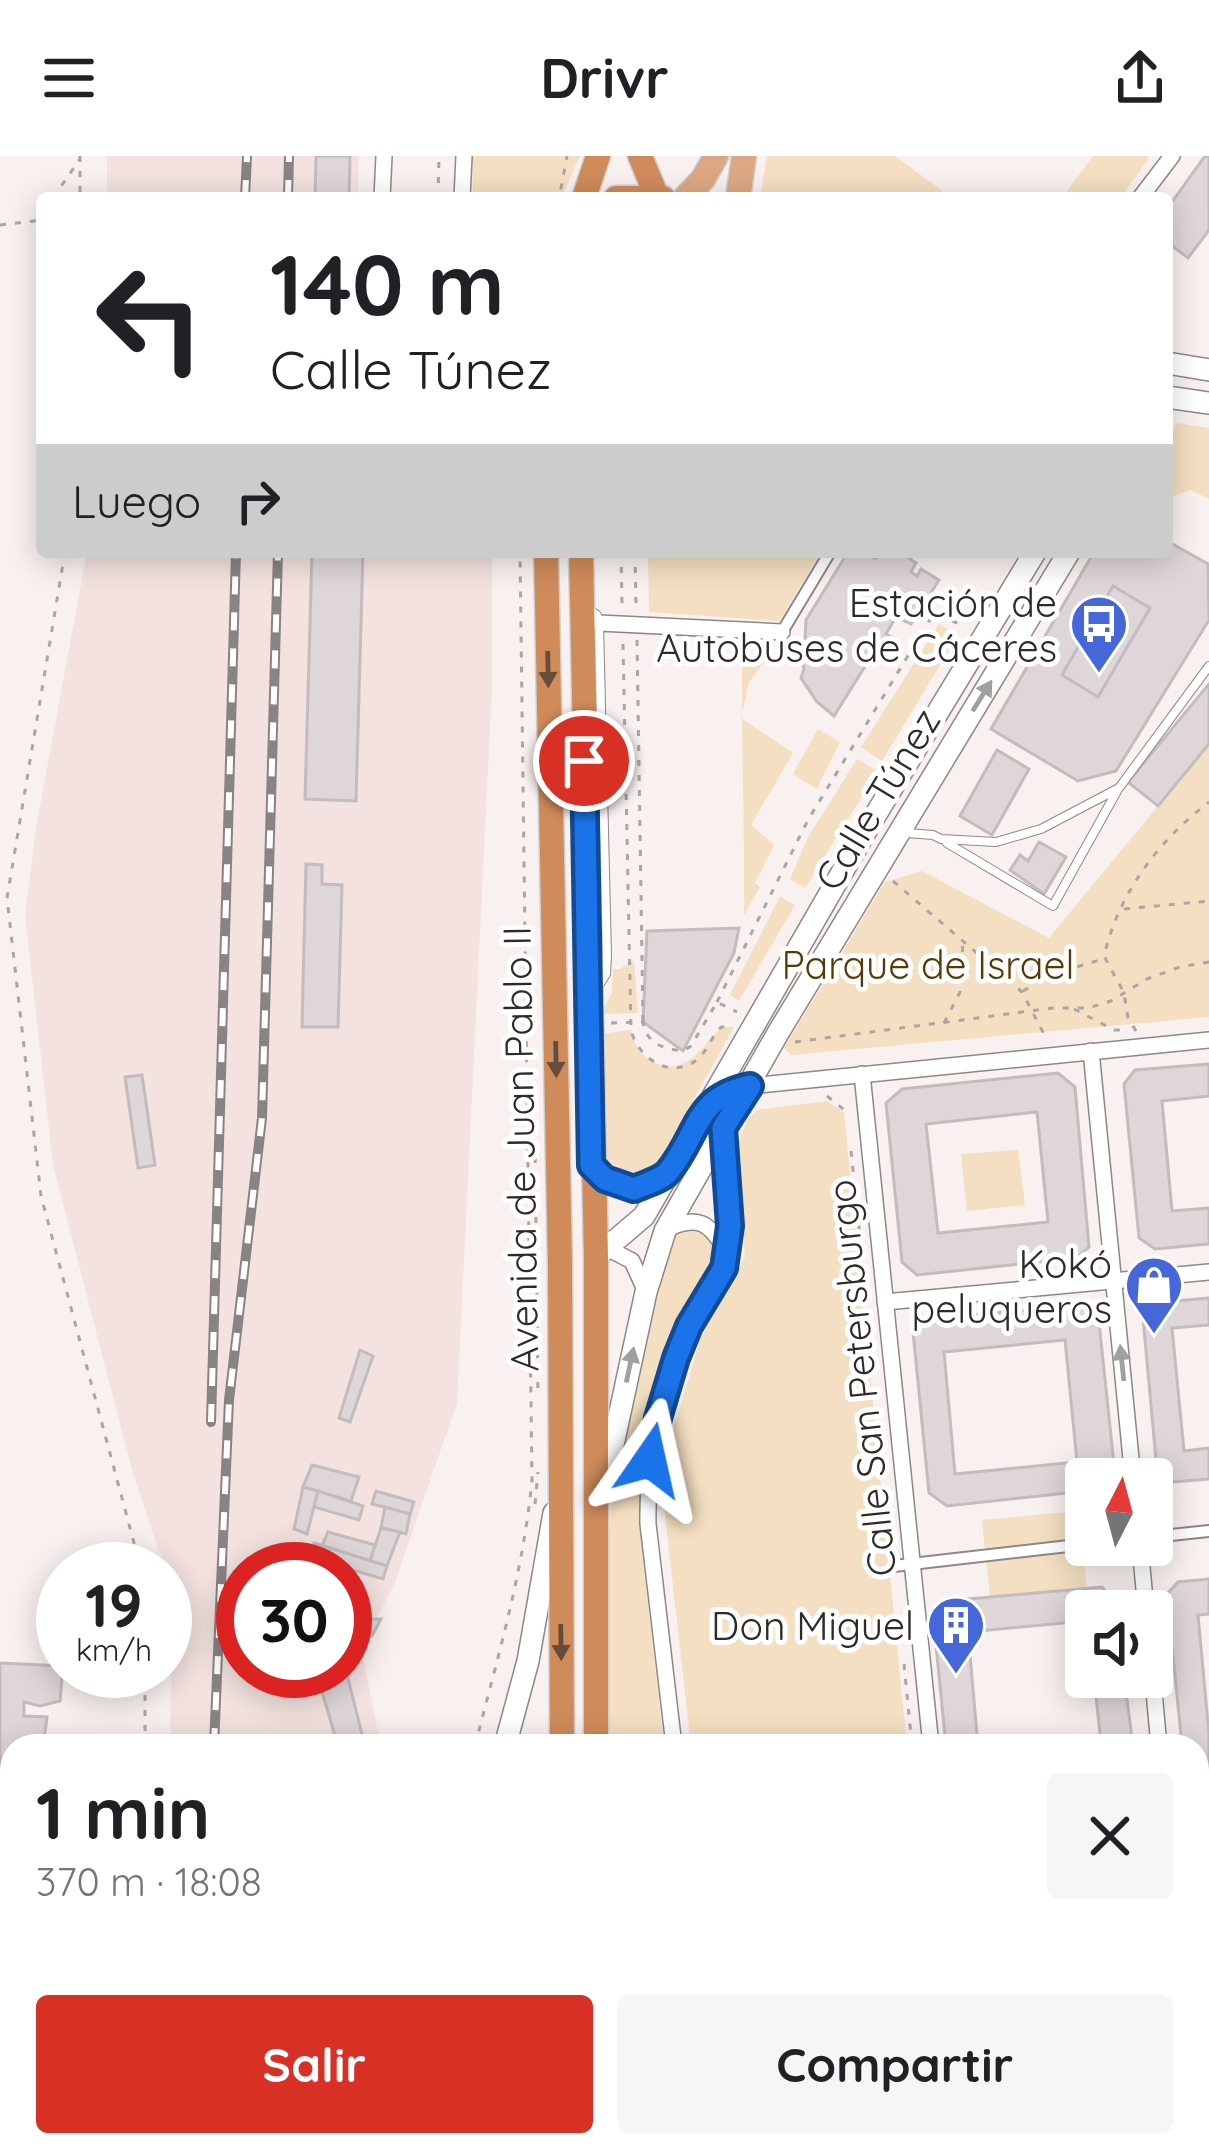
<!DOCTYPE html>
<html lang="es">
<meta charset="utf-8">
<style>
body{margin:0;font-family:Quicksand,sans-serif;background:#f6f6f6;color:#202124;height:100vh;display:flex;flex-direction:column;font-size:45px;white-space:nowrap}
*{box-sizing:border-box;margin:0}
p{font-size:39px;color:#757577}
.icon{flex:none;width:66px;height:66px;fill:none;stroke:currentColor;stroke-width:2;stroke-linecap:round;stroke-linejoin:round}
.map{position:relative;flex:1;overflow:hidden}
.panel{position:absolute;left:0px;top:1578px;width:1209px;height:423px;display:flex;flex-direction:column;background:#fff;border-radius:36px 36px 0 0;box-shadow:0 6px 30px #0003}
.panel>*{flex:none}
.guide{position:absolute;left:36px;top:36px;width:1137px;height:366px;border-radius:12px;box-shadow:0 6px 30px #0003;background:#fff;color:#202124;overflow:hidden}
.needle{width:78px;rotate:6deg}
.fabs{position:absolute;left:1065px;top:1302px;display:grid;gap:24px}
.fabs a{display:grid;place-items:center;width:108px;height:108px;border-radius:12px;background:#fff;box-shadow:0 6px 30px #0003;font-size:60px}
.speed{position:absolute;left:36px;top:1386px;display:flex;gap:24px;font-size:60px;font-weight:700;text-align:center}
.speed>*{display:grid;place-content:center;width:156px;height:156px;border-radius:50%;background:#fff;box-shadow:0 6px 30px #0003;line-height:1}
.speed small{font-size:30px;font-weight:400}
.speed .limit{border:18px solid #d22;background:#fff;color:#111}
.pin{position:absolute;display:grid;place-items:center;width:102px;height:102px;color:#fff;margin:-51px;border:6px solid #fff;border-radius:50%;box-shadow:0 3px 12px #0007}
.me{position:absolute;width:132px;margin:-66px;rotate:11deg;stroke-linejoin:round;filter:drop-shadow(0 0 9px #0008)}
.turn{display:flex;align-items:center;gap:42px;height:252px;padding:0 36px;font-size:54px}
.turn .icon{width:156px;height:156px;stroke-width:2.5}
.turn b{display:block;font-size:84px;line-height:102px}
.then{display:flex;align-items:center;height:114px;padding:0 36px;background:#0003;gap:24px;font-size:45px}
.round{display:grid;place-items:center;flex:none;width:126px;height:126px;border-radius:12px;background:#f6f6f6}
.headline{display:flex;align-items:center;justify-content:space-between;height:204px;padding:0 36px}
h1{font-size:72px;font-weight:700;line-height:90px}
.primary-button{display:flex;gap:24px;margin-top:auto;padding:24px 36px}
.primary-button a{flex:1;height:138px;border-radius:12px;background:#d93025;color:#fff;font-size:48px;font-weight:700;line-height:138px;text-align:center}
.primary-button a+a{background:#f6f6f6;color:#202124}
header{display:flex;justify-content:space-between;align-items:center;height:156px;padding:0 36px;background:#fff;font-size:54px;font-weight:700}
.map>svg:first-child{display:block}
.built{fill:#f3e2e0;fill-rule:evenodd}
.green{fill:#f4dfc2}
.building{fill:#ded6d8;stroke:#c3bcbd;stroke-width:3;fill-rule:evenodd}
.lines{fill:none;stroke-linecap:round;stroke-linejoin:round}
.service-casing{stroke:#8e8786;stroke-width:10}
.pedestrian-casing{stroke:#8e8786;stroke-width:14}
.minor-casing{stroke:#8e8786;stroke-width:18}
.secondary-casing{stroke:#8e8786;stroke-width:24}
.primary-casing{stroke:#d1d0d0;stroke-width:27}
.trunk-casing{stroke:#d1d0d0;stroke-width:27}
.path{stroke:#aba5a4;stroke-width:3;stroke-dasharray:6 9;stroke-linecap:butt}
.service{stroke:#fff;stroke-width:8}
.pedestrian{stroke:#fff;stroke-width:10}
.minor{stroke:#fff;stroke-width:15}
.secondary{stroke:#fff;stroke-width:21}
.primary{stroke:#dca884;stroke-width:24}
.trunk{stroke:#d08b5b;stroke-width:24}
.rail-casing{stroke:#898483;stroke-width:10}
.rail{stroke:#fff;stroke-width:6;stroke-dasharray:18;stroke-linecap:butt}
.oneway{fill:#664c3a}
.oneway2{fill:#a09f9f}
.route-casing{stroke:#114b97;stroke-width:30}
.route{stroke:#1a73e8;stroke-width:21}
.labels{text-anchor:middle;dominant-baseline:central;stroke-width:10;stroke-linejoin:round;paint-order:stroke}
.poi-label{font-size:39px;fill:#2d2a29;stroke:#fff;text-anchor:end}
.street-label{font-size:39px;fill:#2d2a29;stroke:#fff}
.park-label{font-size:39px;fill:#573a03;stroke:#fff}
</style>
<header><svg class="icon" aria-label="menu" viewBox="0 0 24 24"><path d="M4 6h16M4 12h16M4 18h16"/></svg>Drivr<svg class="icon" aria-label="share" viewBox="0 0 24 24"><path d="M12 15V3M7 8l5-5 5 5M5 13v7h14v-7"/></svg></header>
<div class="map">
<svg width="1209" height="2000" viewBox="0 0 1209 2000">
<rect width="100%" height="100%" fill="#f8f1ef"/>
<g class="built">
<path d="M107,0h252l-1,42h-251z"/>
<path d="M87,396h405v134l-35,717 -63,182 -33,62 18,90 -31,9h-178l2,-118 -7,-59 -32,-95 -80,-309 -28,-251 12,-92zM243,1413h102v102h-102z"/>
<path d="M0,1819l12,19v151h232l-4,11h-240z"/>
<path d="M295,1989h222v11h-237z"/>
</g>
<g class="green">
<path d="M472,0h108l-19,42h-88z"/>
<path d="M767,0h128l57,42h-192z"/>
<path d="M1093,0h54l2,2 -29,40h-58z"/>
<path d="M1177,267l32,5v71l-18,-9 -24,8v-58z"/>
<path d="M648,396h173l-42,69 -130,-9z"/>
<path d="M939,468l19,11 -76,126 -21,-14z"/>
<path d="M742,496l24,7 -17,23 -8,36 52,35 -42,72 23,20 -19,38 5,4 -16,28c1,-87 -3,-175 -2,-263z"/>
<path d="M818,573l22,13 -23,47 -24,-15z"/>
<path d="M1209,588v273l-418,38 -7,-7 101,-166 37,-11 127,67z"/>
<path d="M857,603l21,12 -73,117 -15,-9 18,-42z"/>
<path d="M780,740l15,9 -56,96 -9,-6z"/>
<path d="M634,804l4,53 -38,1 12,-21 1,-24h7z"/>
<path d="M721,871h13l-79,142c-19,7 -35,2 -51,-11l-4,-124 31,-4c4,15 9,25 23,32 30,17 49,-16 67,-35z"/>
<path d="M827,945l17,11 63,634h-216l-26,-231 7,-81 28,-94 45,-83 -7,-115 10,-23 9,-9z"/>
<path d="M1018,994l7,55 -58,6 -6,-57z"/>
<path d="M684,1073h10l16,10 5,23 -53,104 -20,84v101l22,195h-55l-3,-174 5,-65 57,-263 8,-11z"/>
<path d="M1078,1355l9,78 -97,8 -8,-77z"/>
<path d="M865,1989h86l3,11h-95z"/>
<path d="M998,1989h182l1,11h-185z"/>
</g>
<g class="building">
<path d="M316,0h34l-1,42h-34z"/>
<path d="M1205,0h4v74l-21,28 -21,-16v-33z"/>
<path d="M1167,385l41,23 1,56 -93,151 -38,10 -87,-52 103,-177h73z"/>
<path d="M312,396h51l-7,249 -51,-2z"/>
<path d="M848,396h16l12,7 4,-7h20l16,11 -5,9 6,4 4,-7 18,11 -28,44 -15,-7 -10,17 9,5 -13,20 -8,-7 -40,64 -17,-14 -16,-24 3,-9 -6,-22 7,-7 1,-20z"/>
<path d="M1113,430l37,22 -52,89 -36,-22z"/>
<path d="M1209,528v60l-51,62 -30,-24z"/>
<path d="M997,594l32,19 -37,66 -32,-19z"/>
<path d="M1039,686l27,15 -22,37 -34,-24 10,-15 8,6z"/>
<path d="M306,708l16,1v19l20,1 -4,142h-36z"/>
<path d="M739,772l-5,25 -51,98 -40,-29 4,-91z"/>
<path d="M1209,908v32l-47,5 10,110 37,-3v36l-54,5 -16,-11 -15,-154 11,-14z"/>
<path d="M1058,917l17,14 14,160 -13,11 -159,17 -15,-13 -16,-159 16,-14zM1037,956l11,110 -110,11 -12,-109z"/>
<path d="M142,919l13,90 -17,3 -13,-91z"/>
<path d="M1209,1142v27l-37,3 12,123 25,-3v31l-35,3 -17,-11 -14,-153 10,-15z"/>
<path d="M1085,1149l14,17 16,152 -4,5h-25v12l-139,15 -18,-13 -16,-161 11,-13zM1065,1184l12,122 -122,12 -11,-122z"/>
<path d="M360,1194l13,6 -23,66 -11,-4z"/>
<path d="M312,1309l47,12 -8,24 -48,-14z"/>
<path d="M303,1331l15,4 -11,43 -13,-5z"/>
<path d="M318,1335l45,15 -4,14 -45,-13z"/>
<path d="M376,1335l38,11 -4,12 -38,-10z"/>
<path d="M385,1351l25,7 -4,20 -25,-6z"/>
<path d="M381,1372l19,4 -13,34 -17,-5z"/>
<path d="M328,1376l47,13 -5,16 -48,-15z"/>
<path d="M314,1387l73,23 -4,13 -75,-22z"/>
<path d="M1209,1423v35l-11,1 11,119v33l-8,1 -4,-3v-19h-15l-15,-152 11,-12z"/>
<path d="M1102,1431l13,14 1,10h-30v10l-118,11 10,114h-32l-13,-131 13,-14z"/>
<path d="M345,1453h24l-1,10h13l-9,17 -27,1z"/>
<path d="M0,1507l63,3 -3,35 -20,5 -16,-4v14l23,1 -3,23 16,2v4h-48v62l-12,-1z"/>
<path d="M345,1511l20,79h-27l-22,-75h29z"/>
<path d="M1094,1521h30l9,69h-63l31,-3z"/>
<path d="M1209,1653v178l-4,-3 -8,-77v-94z"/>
<path d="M16,1989h101l-5,7 6,4h-83z"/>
<rect x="120" y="1989" width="31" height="11"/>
</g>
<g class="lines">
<g class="service-casing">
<g id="service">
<path d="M587,452l10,7 2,8 8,332 -1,19 -8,13"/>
<path d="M907,677l26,2 8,4 55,3 45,-13 78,-41 90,-122"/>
<path d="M947,687l106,63 64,-115"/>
</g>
</g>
<g class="pedestrian-casing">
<g id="pedestrian">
<path d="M782,476l48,-80"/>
<path d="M1152,1381l57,-6"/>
<path d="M894,1410l192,-22"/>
</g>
</g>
<g class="minor-casing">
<g id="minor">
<path d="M382,42l2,-42"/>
<path d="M462,42l2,-42"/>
<path d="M1140,42l32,-42"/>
<path d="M599,467l183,9"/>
<path d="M1091,895l42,428"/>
<path d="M862,918l69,672"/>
<path d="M712,943l15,-9 23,-4 459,-46"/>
<path d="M594,1011l11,12 30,10 31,-13"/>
<path d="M667,1073c31,-15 43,-6 59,22"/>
<path d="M607,1092l25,13 14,31"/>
<path d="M885,1146l324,-30"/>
<path d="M1140,1389l6,66"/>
<path d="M1152,1514l7,76"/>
<path d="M674,1590l-26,-222c-1,-67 10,-137 42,-198 9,-19 26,-36 33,-56 16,-41 0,-96 0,-139"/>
<path d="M1197,1644l12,-1"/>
<path d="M0,1843l12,45"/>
<path d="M1199,1937l5,63"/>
<path d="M0,1967l12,-25"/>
<path d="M840,1989l2,11"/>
<path d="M966,1989l4,11"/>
</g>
</g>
<g class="secondary-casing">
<g id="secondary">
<path d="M1167,207l42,7"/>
<path d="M1167,241l42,6"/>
<path d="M596,1101l48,-41 223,-387 168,-277"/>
<path d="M603,1335l43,-199 19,-61 113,-198 291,-481"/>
<path d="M505,1590l23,-85 26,-148"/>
<path d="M1197,1875l12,-1"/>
<path d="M1197,1937l12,-1"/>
<path d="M296,2000l13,-11"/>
<path d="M688,2000l23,-11"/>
</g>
</g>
<g class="primary-casing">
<g id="primary">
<path d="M685,42l18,-19 13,-23"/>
<path d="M738,42l6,-42"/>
</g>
</g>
<g class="trunk-casing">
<g id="trunk">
<path d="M640,0l17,41"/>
<path d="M584,42l14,-42"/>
<path d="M616,42h47"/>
<path d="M546,396l14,713 2,481"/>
<path d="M581,396l15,705v489"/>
<path d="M561,2000v-11"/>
<path d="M595,2000v-11"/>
</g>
</g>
<g class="path">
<path d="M80,0v42"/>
<path d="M53,42l27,-39"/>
<path d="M438,42l1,-42"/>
<path d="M548,42l13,-10 6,-32"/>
<path d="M0,69l42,-5"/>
<path d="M65,396l-58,346 34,298 100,373"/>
<path d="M621,396l1,52"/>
<path d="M635,396l1,54"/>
<path d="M637,484l6,382"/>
<path d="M623,488l8,386c7,28 39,51 67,29 9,-8 14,-23 23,-32h11"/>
<path d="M893,725l129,111 25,48"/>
<path d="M1124,753l85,-8"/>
<path d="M1023,835l27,-16 53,-16"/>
<path d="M717,846l91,-182 126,-207 30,13"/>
<path d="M1074,853l40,21h11"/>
<path d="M611,867l32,-1c3,22 21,27 40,29l8,-5 26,-44 20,10"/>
<path d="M944,867l16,-31 3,-51"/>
<path d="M1136,875l-8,-13 -4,-25 -20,-37c15,-63 54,-115 105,-154"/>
<path d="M795,886l258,-34h35l23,-7 36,-22 33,-12 29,-5"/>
<path d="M827,940l20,16"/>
<path d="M535,986l3,254"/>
<path d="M851,995l16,152"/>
<path d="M535,1348l3,-32"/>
<path d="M904,1508l8,82"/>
<path d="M145,1590v-75"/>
<path d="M475,1590c23,-91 48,-172 57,-266l-12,-928"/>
<path d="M535,2000v-11"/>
</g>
<use href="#service" class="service"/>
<use href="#pedestrian" class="pedestrian"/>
<use href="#minor" class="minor"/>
<use href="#secondary" class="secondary"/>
<use href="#primary" class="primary"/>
<use href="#trunk" class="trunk"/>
<g class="rail-casing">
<g id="rail">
<path d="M245,42l2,-42"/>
<path d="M288,42l1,-42"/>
<path d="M211,1266l25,-870"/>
<path d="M214,1590l15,-346 33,-282 16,-566"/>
<path d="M203,2000v-11"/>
</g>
</g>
<use href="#rail" class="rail"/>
</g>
<defs><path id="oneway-solid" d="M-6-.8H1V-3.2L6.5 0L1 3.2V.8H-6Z" transform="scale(3)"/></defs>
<g class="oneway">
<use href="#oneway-solid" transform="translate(548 513) rotate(89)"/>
<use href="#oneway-solid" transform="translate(556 903) rotate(89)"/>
<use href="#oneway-solid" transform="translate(561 1486) rotate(89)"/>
</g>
<g class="oneway2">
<use href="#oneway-solid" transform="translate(982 540) rotate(-58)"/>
<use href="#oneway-solid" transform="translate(1122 1207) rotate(-96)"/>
<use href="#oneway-solid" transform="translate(630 1209) rotate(-78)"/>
</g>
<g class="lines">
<g class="route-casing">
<path id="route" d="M584,605l7,404 14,14 29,10c11,-5 27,-9 34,-17 32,-39 25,-74 82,-86l-27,42 7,98 -6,42 -35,58 -13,32 -18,60 -8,42"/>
</g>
<use href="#route" class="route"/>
</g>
<defs>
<g id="bus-pin" transform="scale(3)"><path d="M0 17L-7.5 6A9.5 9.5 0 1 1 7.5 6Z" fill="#4567da" stroke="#fff"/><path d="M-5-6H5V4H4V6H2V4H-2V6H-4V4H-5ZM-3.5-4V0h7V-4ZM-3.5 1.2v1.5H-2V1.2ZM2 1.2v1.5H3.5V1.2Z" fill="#fff"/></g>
<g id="shop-pin" transform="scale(3)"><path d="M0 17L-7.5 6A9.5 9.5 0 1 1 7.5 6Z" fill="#4567da" stroke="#fff"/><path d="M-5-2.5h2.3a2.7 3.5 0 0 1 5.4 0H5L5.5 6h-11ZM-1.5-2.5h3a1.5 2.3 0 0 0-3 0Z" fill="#fff"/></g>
<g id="building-pin" transform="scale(3)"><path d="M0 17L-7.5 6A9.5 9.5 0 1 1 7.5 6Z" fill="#4567da" stroke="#fff"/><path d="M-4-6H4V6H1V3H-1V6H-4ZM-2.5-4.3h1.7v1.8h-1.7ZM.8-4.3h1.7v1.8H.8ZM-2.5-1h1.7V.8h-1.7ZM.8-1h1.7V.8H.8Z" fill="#fff"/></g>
</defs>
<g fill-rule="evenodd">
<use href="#bus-pin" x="1099" y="468"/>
<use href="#shop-pin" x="1154" y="1129"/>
<use href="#building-pin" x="956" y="1469"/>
</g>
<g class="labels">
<g class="poi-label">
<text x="1057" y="446">Estación de<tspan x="1057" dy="45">Autobuses de Cáceres</tspan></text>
<text x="1112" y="1107">Kokó<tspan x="1112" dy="45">peluqueros</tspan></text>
<text x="914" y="1469">Don Miguel</text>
</g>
<g class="street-label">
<text transform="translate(877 643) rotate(-59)">Calle Túnez</text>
<text transform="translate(520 993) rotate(-91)">Avenida de Juan Pablo II</text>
<text transform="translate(861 1222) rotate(-96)">Calle San Petersburgo</text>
</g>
<g class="park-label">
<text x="928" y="808">Parque de Israel</text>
</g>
</g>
</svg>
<div class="fabs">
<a><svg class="needle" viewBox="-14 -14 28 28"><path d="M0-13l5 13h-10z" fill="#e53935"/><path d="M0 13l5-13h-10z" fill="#757577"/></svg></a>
<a><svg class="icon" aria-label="sound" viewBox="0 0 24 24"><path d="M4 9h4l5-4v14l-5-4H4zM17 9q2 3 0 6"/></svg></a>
</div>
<div class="speed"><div>19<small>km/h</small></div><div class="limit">30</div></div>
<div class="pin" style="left:584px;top:605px;background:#d93025"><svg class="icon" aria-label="arrive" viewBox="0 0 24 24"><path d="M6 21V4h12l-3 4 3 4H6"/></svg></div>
<svg class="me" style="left:650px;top:1304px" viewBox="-20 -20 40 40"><path d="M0-17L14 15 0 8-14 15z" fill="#1a73e8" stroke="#fff" stroke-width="4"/></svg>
<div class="guide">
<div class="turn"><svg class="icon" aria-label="left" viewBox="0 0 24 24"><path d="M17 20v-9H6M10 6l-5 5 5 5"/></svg><div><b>140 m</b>Calle Túnez</div></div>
<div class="then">Luego<svg class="icon" aria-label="right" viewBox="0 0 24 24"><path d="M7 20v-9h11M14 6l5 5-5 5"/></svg></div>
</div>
<section class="panel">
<div class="headline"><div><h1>1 min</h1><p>370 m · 18:08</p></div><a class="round"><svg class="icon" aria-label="close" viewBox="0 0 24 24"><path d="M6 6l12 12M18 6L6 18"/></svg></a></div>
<div class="primary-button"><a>Salir</a><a>Compartir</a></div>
</section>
</div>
